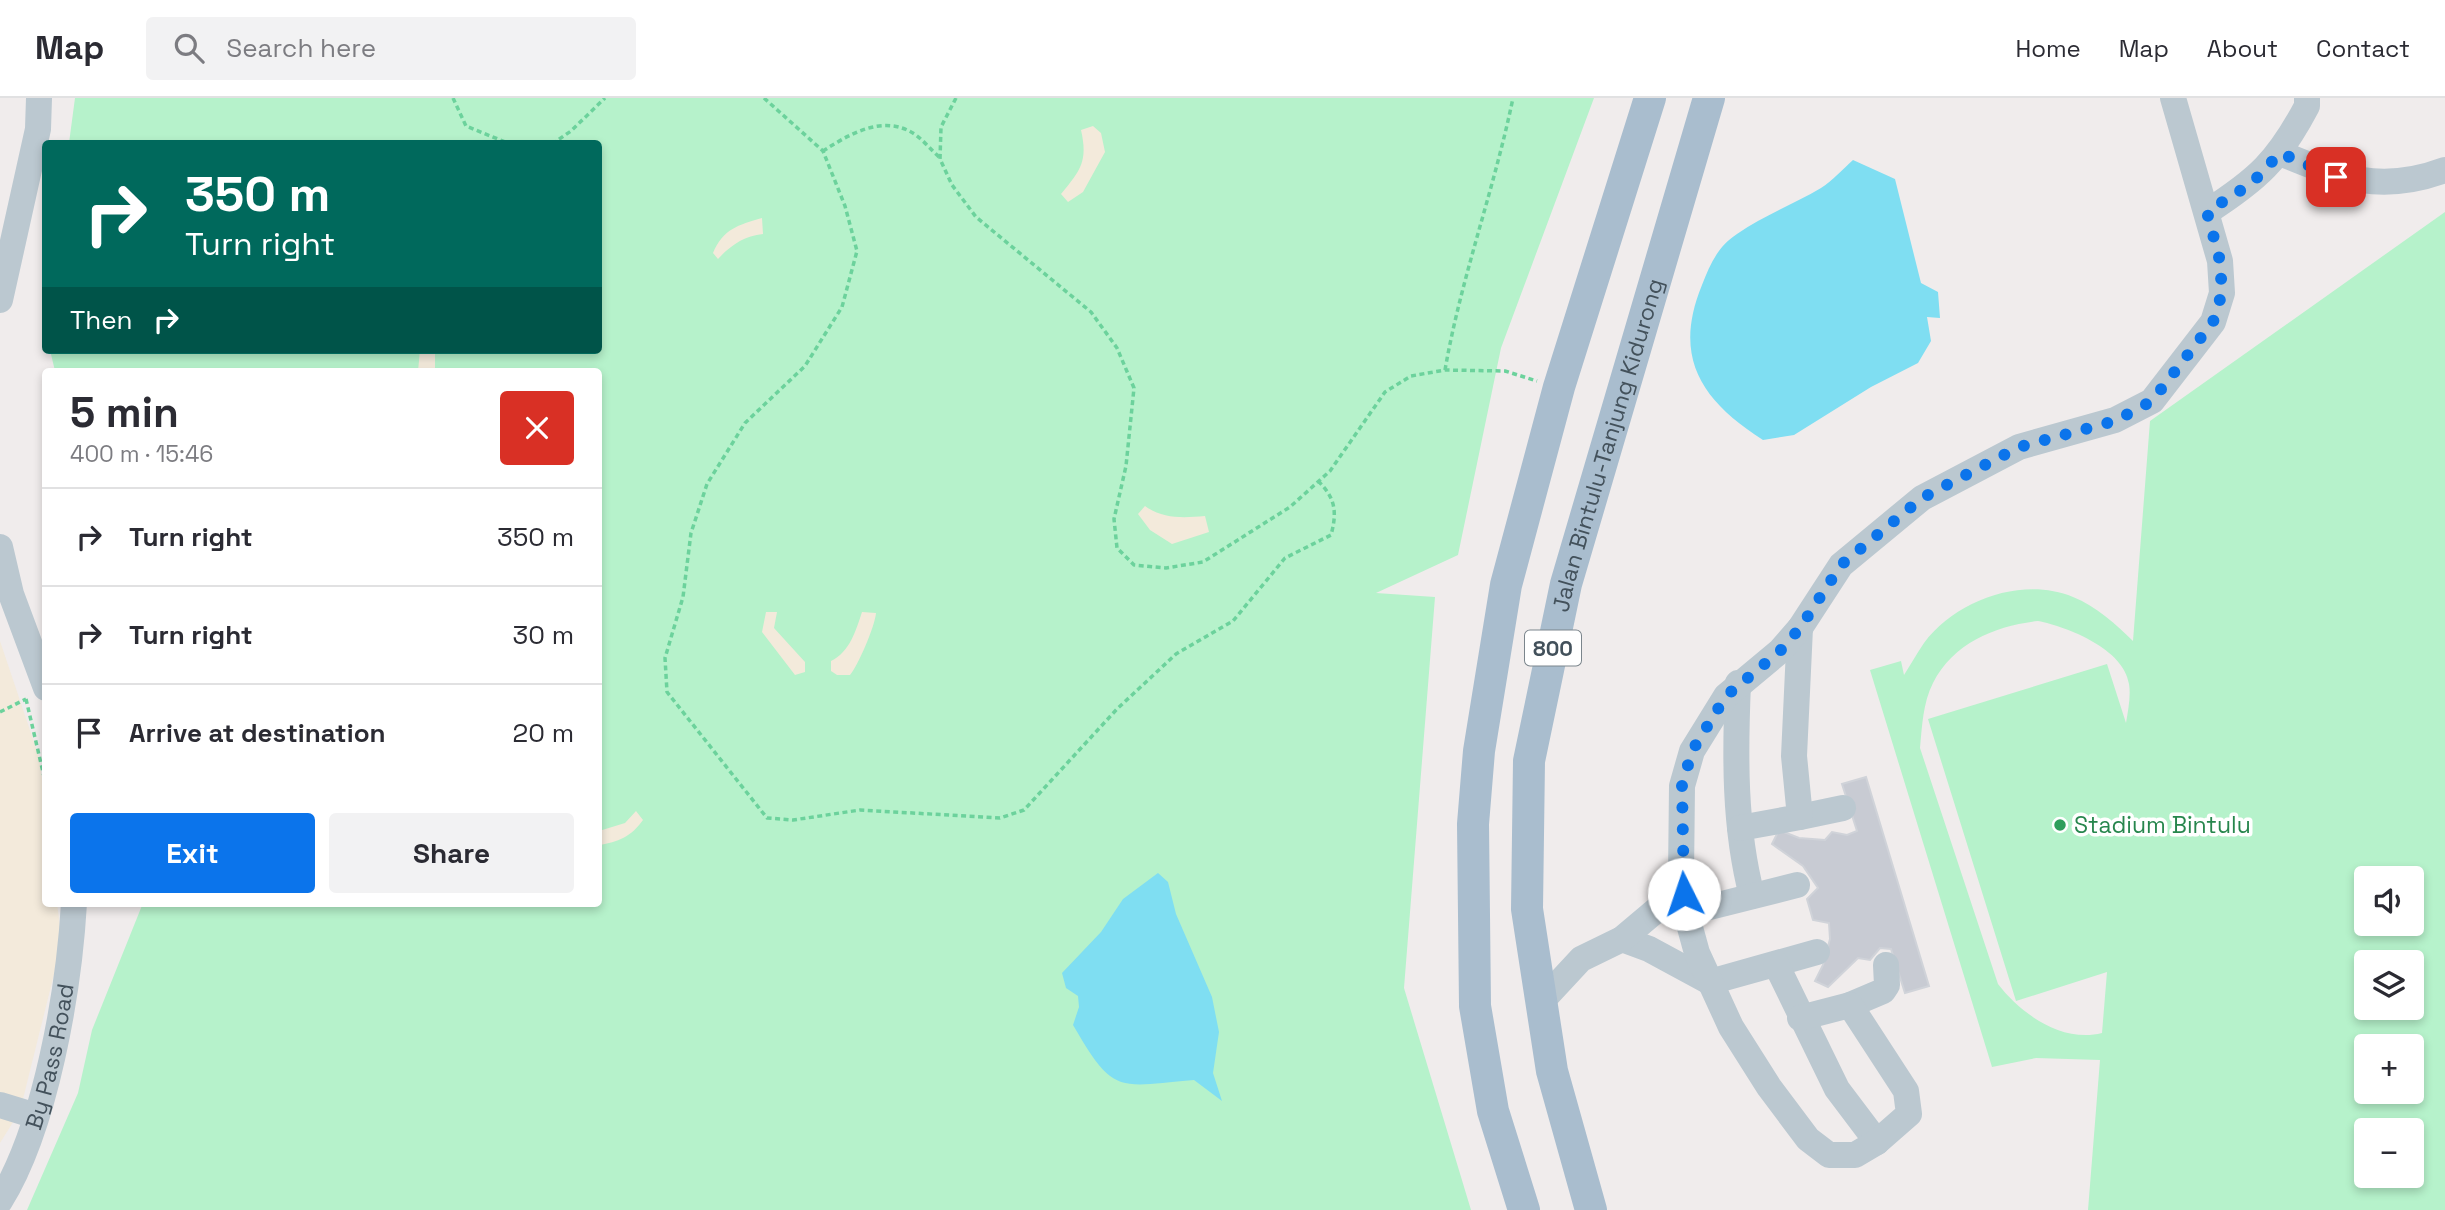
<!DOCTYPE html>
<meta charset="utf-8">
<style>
body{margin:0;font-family:"Space Grotesk",sans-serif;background:#f2f2f3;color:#2b2b33;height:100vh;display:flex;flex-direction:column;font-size:26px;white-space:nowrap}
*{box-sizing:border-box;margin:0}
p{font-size:23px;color:#7c7c81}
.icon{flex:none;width:38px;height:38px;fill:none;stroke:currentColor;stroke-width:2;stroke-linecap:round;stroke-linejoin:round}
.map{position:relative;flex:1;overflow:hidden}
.drawer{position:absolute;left:42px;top:270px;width:560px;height:539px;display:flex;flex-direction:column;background:#fff;border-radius:7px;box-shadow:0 4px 10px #0003}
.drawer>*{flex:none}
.hud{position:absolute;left:42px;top:42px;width:560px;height:214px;border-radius:7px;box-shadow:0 4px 10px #0003;background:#00695c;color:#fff;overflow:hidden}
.fabs{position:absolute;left:2354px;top:768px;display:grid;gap:14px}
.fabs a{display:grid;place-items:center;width:70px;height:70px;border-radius:7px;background:#fff;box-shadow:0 4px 10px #0003;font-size:35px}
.pin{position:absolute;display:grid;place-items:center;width:60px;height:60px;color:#fff;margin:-30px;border-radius:14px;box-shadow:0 4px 10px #0006}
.me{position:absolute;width:77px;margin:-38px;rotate:356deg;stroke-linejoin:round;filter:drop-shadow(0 0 5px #0008)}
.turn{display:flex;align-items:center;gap:24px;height:147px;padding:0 28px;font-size:32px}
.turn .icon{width:91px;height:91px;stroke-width:2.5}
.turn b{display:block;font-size:49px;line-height:60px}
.then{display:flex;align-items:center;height:66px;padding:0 28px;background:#0003;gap:14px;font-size:26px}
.round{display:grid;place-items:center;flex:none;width:74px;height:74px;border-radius:7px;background:#f2f2f3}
.overview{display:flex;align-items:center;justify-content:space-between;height:119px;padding:0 28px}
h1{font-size:42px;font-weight:700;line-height:52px}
.button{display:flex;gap:14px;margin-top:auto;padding:14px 28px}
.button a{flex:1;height:80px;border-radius:7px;background:#0b74eb;color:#fff;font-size:28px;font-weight:700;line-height:80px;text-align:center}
.button a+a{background:#f2f2f3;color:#2b2b33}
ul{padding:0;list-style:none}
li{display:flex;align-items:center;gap:21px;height:98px;padding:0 28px;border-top:2px solid #e1e1e2}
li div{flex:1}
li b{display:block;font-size:26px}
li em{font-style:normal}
header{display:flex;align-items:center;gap:42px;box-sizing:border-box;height:98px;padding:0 35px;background:#fff;border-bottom:2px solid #e1e1e2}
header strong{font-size:33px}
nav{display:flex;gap:38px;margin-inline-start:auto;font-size:24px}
.search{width:490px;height:63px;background:#f2f2f3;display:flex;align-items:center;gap:18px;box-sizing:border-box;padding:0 24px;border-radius:7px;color:#7c7c81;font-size:26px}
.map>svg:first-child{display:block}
.green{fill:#b6f2cb;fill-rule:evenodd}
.sand{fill:#f3eadb}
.water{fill:#7fdef2}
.building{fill:#c8cbd3;stroke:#d0d3d9;stroke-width:2}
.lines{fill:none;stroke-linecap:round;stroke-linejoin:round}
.path{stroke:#6cd29c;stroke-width:3.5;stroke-dasharray:5 3.5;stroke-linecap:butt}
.minor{stroke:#bbc8d0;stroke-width:26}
.major{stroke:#a9bdce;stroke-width:32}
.route{stroke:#0b74eb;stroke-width:12;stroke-dasharray:0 21.6}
.leisure-dot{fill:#2e9e5b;stroke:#fff;stroke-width:2.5}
.labels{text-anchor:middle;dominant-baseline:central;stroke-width:7;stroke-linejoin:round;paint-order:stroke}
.shield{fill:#fff;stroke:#7b858c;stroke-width:2}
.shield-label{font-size:21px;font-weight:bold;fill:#43515b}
.street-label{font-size:23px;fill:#43515b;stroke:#fff}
.leisure-label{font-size:23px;fill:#27864d;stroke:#fff;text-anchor:start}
</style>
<header>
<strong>Map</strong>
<div class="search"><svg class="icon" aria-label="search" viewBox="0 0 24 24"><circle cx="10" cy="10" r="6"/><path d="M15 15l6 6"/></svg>Search here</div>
<nav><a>Home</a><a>Map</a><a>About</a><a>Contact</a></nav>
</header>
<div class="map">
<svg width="2445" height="1112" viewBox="0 0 2445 1112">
<rect width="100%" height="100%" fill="#f0ecec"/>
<g class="green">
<path d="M75,0h1519l-93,250 -43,207 -82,38 59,4 -31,391 67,222h-1444l51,-117 14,-63 51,-127h455v-532h-543l-5,-21h548v-206l-529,-1z"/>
<path d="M2445,114v998h-357l12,-150 -64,-2 -44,9 -122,-397 31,-9 3,14c7,-11 13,-22 20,-32 32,-43 99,-67 149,-46 23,9 44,28 60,44l17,-220zM2038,523c30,6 86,28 91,63 2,12 -1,27 -3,39l-19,-59 -179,55 88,282 91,-29 -5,61c-40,10 -81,-19 -104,-49l-78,-236c2,-21 3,-46 13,-65 21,-41 63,-57 105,-62zM2412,780v46h-46v-46zM2412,864v46h-46v-46zM2412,948v46h-46v-46zM2412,1032v46h-46v-46z"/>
</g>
<g class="sand">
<path d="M1093,28l8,7 4,19 -22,40 -15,10 -7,-8c20,-24 27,-33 20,-64z"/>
<path d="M762,120l1,16c-19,2 -32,11 -45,25l-5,-6c10,-24 25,-28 49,-35z"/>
<path d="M420,252h15v21h-17z"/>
<path d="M1145,408c18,13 38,12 60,10l4,16 -37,12 -22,-14 -12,-16z"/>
<path d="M766,514h11l-3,16 31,34v10l-10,3 -33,-43z"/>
<path d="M862,514l14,1c-1,13 -18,53 -26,62h-13l-6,-4v-10c19,-9 25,-31 31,-49z"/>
<path d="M0,543l39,116 7,50v96h11l5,39 -42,169 -20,32z"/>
<path d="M636,713l7,9c-12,17 -25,22 -44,25v-14l26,-8z"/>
</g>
<g class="water">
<path d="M1853,62l42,19 26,104 17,9 2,26 -13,-1 4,24 -13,22 -47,24 -77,48 -31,5c-61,-39 -91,-82 -61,-155 8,-20 15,-38 35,-51 26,-18 57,-30 84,-46 11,-7 22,-19 32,-28z"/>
<path d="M1158,775l10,9 8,32 36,83 7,35 -6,41 9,28 -28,-21c-78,7 -80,15 -121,-55l6,-18 -1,-11 -12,-8 -4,-15 39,-41 22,-33z"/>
</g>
<path class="building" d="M1866,679l63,209 -24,7 -14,-44 -11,-1 -10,12 -12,-2 -30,29 -13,-6 8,-16 7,-26 -1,-16 -16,-3 -6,-21 11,-11 -15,-22 -31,-22 7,-14 20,8 26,2 7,-8 15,3 10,-4 -15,-47z"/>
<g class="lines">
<g class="path">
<path d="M453,0l13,28 44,18"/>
<path d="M764,0l59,53 22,55 12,45 -15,56 -37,59 -60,57 -38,61 -16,49 -8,64 -18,61 2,34 100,126 26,2 67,-10 140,8 24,-8 93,-101 59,-55 57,-33 52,-63 46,-23c6,-22 5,-37 -13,-54"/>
<path d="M956,0l-15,29 -1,32 12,26 24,32 115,95 26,36 17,40 -8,78 -12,53 3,29 17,17 32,3 37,-6 87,-55 40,-36 55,-79 26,-16 34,-6 60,1 32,10"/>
<path d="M552,46l19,-13 34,-33"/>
<path d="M823,53c25,-16 58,-36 88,-19 10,5 20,18 29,26"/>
<path d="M1445,272c16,-92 49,-180 68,-272"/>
<path d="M26,601l20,86"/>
<path d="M0,614l26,-13"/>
</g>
<g class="minor">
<path d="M2280,55c60,25 101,41 165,17"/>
<path d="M2207,114c51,-33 71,-51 100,-106v-8"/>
<path d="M0,202l38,-171 1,-31"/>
<path d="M0,449l11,47 35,94"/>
<path d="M1738,585c-3,71 -4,144 14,213"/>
<path d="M1800,719l43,-9"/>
<path d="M1740,730l60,-11 -6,-61 6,-128"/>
<path d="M1686,815l111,-28"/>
<path d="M1622,841l27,10 61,33 107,-30"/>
<path d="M1776,866l61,125 40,53"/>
<path d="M1542,903l39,-42 41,-20 38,-32 21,-31"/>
<path d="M1850,907l33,-14 4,-6 -1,-20"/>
<path d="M1800,920l50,-13 56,86 3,23 -32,28 -22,13h-26l-21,-16 -39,-52 -38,-60 -34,-74 -11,-40 -5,-37 1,-90 10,-35 34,-55 54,-45 20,-23 41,-63 81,-67 97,-51 96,-27 37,-19 61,-79 9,-29 -2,-32 -47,-163"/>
<path d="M0,1007l36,11"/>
<path id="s1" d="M0,1103c46,-74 69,-211 74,-298"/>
</g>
<g class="major">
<path d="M1524,1112l-31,-99 -18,-105 -2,-182 6,-73 27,-166 53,-198 91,-289"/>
<path id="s2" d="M1591,1112l-39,-139 -25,-162 2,-148 37,-177 143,-486"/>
</g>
</g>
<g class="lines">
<path class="route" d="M1684,796l-2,-108 10,-35 34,-55 54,-45 20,-23 41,-63 81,-67 97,-51 96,-26 37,-20 61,-79 9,-29 -2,-32 -13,-49 45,-29 28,-30 56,24"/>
</g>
<circle class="leisure-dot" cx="2060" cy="727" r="7"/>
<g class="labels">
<rect class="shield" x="1525" y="532.5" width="56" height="35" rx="5"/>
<g class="shield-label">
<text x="1553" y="550">800</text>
</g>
<g class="street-label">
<text stroke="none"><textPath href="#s2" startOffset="782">Jalan Bintulu-Tanjung Kidurong</textPath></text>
<text stroke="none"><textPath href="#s1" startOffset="154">By Pass Road</textPath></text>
</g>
<g class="leisure-label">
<text x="2074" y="727">Stadium Bintulu</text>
</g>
</g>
</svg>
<div class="fabs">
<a><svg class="icon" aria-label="sound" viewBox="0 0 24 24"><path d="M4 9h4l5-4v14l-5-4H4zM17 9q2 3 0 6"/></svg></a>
<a><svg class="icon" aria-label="layers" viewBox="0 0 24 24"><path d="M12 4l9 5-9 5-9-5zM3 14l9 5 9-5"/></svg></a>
<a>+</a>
<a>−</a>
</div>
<div class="pin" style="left:2336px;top:79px;background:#d93025"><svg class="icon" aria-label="arrive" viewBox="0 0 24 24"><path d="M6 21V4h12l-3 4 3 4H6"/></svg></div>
<svg class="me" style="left:1684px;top:796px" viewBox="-20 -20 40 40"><circle r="19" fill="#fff"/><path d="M0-13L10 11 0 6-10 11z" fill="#0b74eb"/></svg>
<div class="hud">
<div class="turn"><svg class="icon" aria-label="right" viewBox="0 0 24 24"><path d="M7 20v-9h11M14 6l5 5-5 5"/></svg><div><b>350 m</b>Turn right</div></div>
<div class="then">Then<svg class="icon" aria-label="right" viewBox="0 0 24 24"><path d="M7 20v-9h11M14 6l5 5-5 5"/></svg></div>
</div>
<section class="drawer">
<div class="overview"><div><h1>5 min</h1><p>400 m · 15:46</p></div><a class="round" style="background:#d93025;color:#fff"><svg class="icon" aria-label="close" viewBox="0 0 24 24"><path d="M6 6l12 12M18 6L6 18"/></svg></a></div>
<ul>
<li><svg class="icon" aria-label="right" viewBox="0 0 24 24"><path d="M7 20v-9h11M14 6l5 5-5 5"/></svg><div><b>Turn right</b></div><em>350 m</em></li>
<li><svg class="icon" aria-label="right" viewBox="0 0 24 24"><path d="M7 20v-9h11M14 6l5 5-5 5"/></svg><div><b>Turn right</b></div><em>30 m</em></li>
<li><svg class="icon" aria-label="arrive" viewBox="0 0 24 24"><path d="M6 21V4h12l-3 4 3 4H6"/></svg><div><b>Arrive at destination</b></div><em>20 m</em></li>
</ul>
<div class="button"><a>Exit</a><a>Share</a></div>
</section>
</div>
